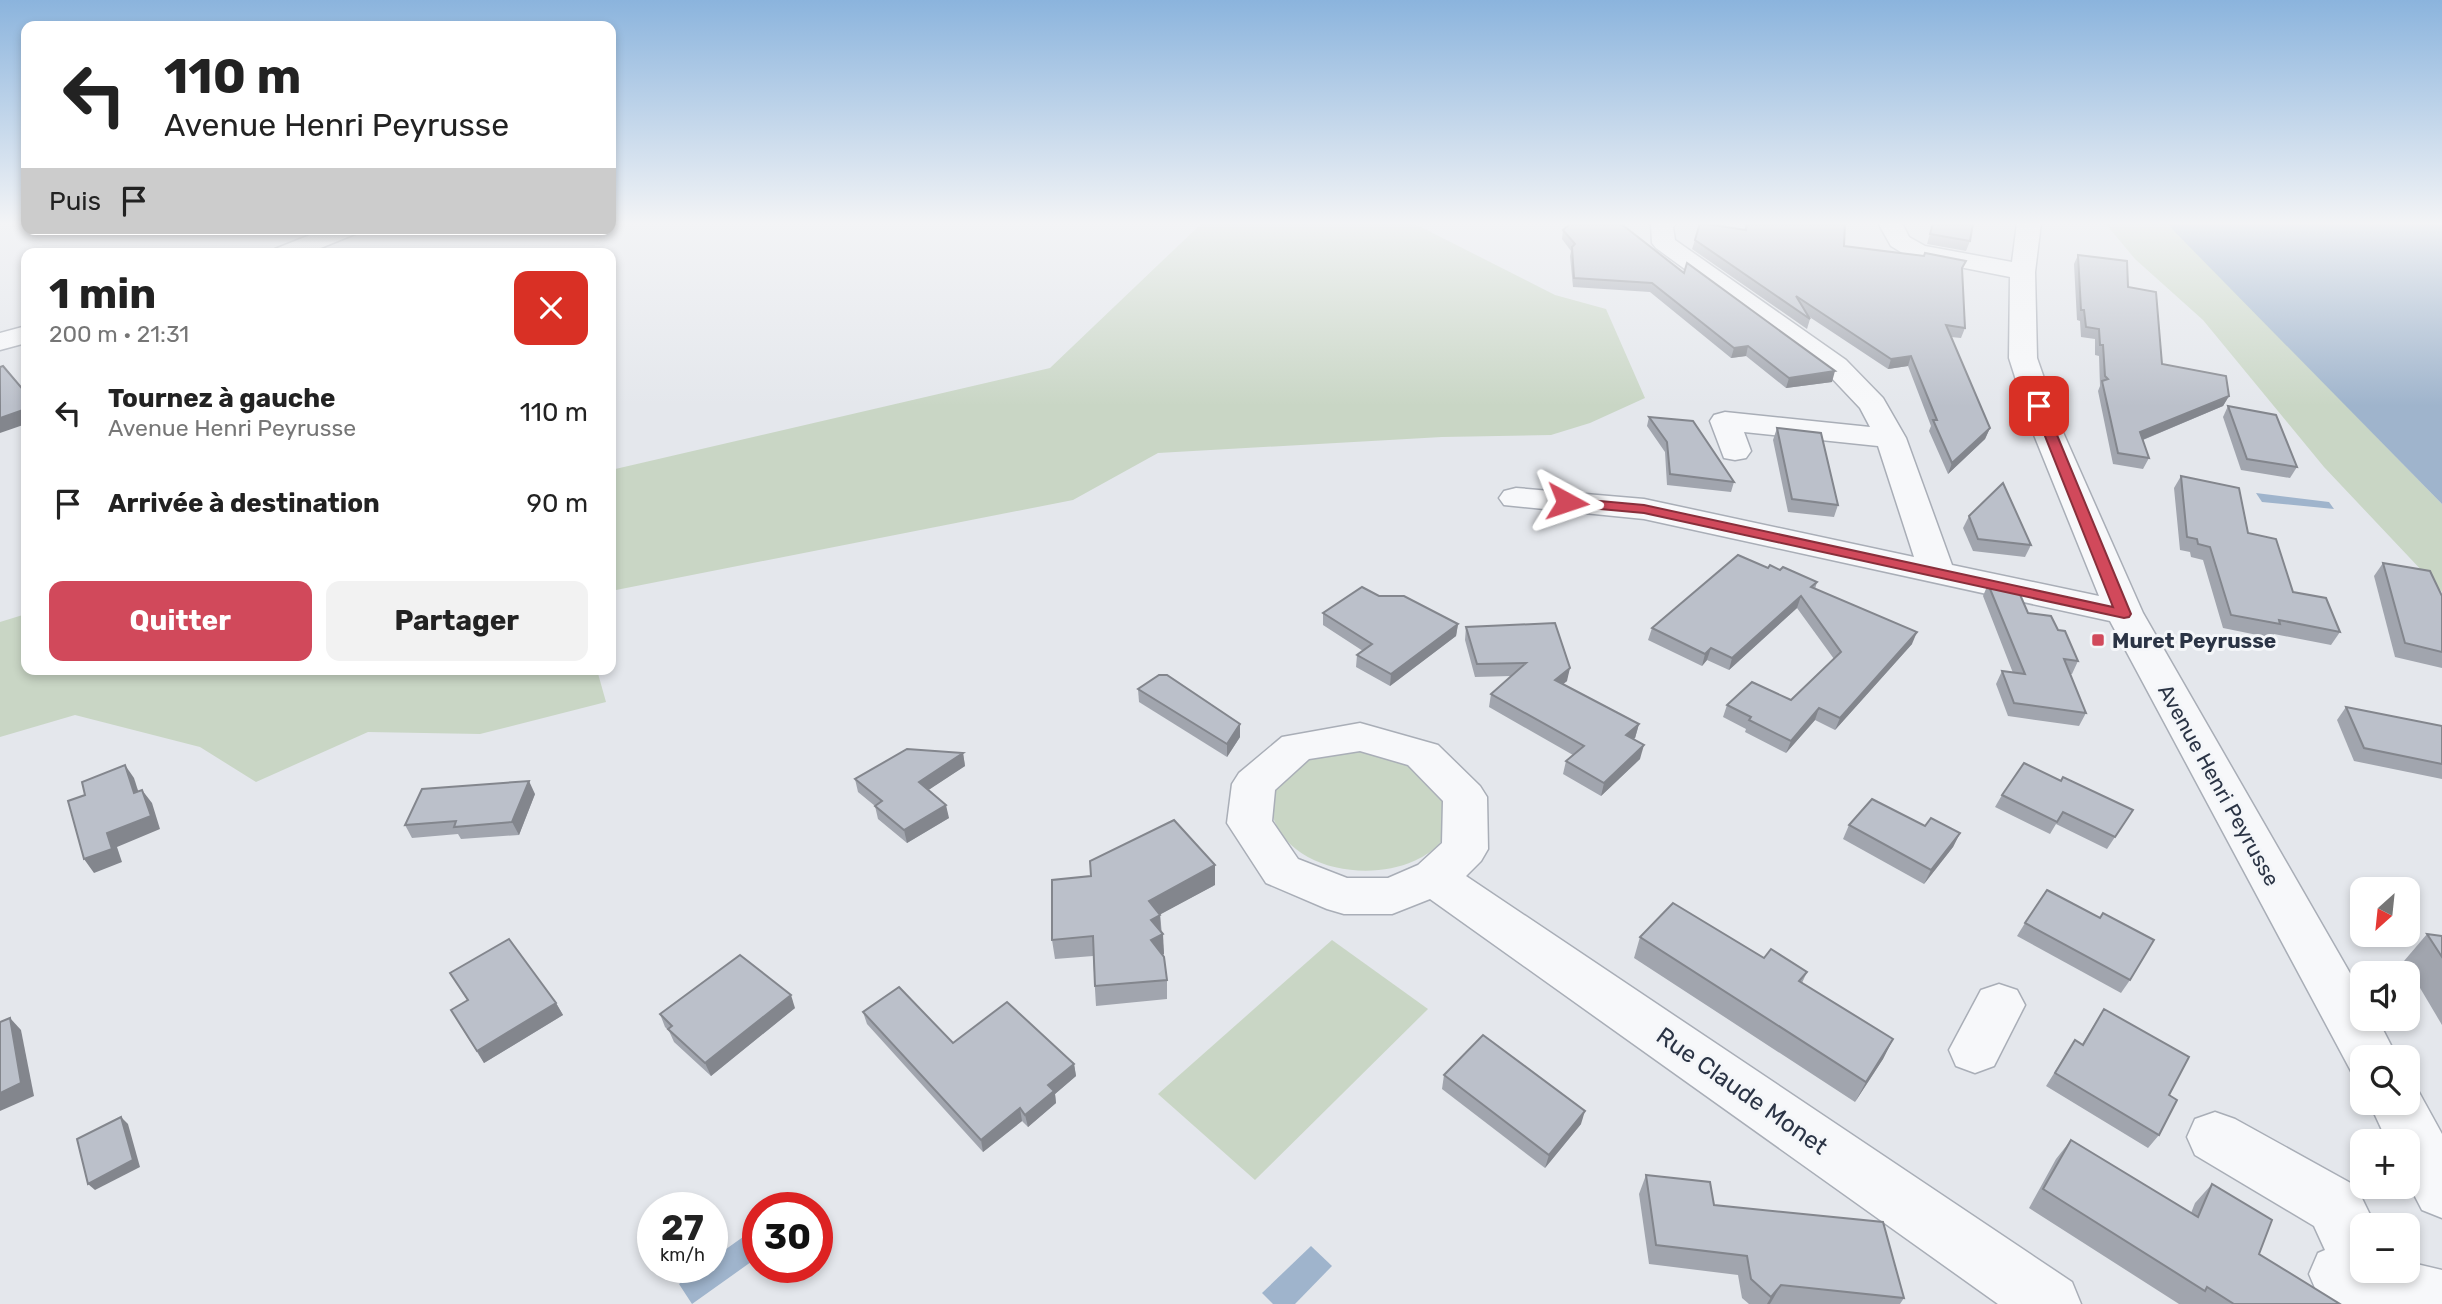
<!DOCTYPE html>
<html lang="fr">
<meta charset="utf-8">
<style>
body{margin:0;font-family:Rubik,sans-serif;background:#f2f2f2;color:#222;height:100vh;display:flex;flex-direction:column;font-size:26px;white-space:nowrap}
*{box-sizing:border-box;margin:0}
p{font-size:23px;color:#767676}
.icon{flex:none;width:38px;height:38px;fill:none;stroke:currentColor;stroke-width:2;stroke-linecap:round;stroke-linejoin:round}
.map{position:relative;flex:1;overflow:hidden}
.sheet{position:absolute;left:21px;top:248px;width:595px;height:427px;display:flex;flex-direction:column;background:#fff;border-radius:14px;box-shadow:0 4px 10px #0003}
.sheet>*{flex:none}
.banner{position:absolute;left:21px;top:21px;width:595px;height:214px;border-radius:14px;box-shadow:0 4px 10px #0003;background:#fff;color:#222;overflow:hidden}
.needle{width:46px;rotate:207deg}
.buttons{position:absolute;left:2350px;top:877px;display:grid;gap:14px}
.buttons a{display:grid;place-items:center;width:70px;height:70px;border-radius:14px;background:#fff;box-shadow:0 4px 10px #0003;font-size:35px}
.speed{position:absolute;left:637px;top:1192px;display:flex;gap:14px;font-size:35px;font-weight:700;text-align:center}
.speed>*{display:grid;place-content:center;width:91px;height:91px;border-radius:50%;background:#fff;box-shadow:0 4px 10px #0003;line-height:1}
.speed small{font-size:18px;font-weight:400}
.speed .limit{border:10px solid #d22;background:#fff;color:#111}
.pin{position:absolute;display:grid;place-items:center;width:60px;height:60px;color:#fff;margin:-30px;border-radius:14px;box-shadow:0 4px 10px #0006}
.me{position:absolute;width:77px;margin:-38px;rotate:95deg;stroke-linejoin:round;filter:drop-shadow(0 0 5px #0008)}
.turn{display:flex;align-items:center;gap:24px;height:147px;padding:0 28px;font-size:32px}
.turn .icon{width:91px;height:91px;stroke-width:2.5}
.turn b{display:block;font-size:49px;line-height:60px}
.then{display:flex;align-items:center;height:66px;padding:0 28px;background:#0003;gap:14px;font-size:26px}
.round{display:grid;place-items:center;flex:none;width:74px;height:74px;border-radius:14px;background:#f2f2f2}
.summary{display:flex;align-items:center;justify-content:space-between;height:119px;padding:0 28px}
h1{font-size:42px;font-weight:700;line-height:52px}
.action{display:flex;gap:14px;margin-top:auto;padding:14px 28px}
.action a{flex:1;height:80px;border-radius:14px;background:#d1495b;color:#fff;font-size:28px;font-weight:700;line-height:80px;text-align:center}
.action a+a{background:#f2f2f2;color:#222}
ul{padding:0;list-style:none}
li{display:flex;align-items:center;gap:21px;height:91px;padding:0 28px}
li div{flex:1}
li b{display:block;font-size:26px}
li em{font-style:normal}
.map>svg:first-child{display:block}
.green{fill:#c9d6c5}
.water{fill:#9fb4cc}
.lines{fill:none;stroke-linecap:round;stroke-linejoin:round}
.minor-casing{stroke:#a9aeb7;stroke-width:3}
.minor{fill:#f7f8fa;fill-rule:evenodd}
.wall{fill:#a1a5ae}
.shaded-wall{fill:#83868d}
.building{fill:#bbc0ca;stroke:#83868d;stroke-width:2}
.route{fill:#d1495b;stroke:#882f3b;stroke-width:2}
.poi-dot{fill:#d1495b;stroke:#f4f6f9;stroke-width:2.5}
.labels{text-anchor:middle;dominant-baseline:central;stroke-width:6;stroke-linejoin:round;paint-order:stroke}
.poi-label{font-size:21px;font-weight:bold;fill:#2b3445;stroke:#f4f6f9;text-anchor:start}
.street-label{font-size:21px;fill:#2b3445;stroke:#f4f6f9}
.near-street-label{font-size:24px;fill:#2b3445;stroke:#f4f6f9}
</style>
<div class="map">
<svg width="2442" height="1304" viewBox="0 0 2442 1304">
<rect width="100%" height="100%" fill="#e4e7ec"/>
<g class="green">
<path d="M1202,223h211l142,72 51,14 39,89 -55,25 -39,12 -109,2 -284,16 -85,47 -462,91v-121l439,-102z"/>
<path d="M2105,223h63l274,281v88l-118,-125 -121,-147 -68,-61z"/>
<path d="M26,614v56h571l9,32 -126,32 -112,-2 -112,50 -56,-35 -125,-32 -75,22v-115z"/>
<path d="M1388,747l60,48c-1,13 0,32 -5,43 -4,10 -20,19 -29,23 -46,21 -126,9 -142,-47 -3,-9 -4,-22 1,-31 7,-11 22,-22 31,-31z"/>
<path d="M1332,940l96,69 -173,171 -97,-86z"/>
</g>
<g class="water">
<path d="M2168,223h274v281l-268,-273z"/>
<path d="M2256,493l73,9 5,7 -72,-7z"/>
<path d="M743,1237l15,20 -66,47 -13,-20 23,-17h10v-8z"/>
<path d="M1311,1246l21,20 -37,38h-22l-11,-11z"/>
</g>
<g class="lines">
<g class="minor-casing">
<g id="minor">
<path d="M1651,223h25l-3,4 2,13 171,120 37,38 23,40 46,127 147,31 -67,-166 -23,-72 1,-81 -101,-20 -18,-11 -13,-23h24l7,14 16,9 87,16 5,-39h24l-6,49 2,86 25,72 81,183 219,381v24h15l20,39h-35v20l-10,-4 -242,-452 -466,-102 -140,-14 -5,-7 5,-7 12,-3 128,11 270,58 -36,-111 -134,-14 7,19 -5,7 -11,2 -11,-2 -14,-37 4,-6 11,-3 145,15 -10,-19 -34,-36 -170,-124 -4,-5z"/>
<path d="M325,229h34l-4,5 -49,20h-34l3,-5z"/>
<path d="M26,326v17l-26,7v-17z"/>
<path d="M1360,723l78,22 42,41 7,11 1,52 -7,12 -15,15 606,406 9,22h-83l-568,-405 -38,15h-48l-17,-5 -61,-26 -39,-60 5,-39 7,-11 43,-36zM1360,751l48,14 35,36 -1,42 -24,22 -30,13h-41l-49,-19 -26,-38 3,-31 34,-31z"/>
<path d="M1999,984l18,6 8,15 -31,61 -19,7 -19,-7 -7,-16 32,-60z"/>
<path d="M2408,1082l7,3 27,49v84l-20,-8 -14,-27v-42h-21l-18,-39h39z"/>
<path d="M2215,1112l20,7 121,67 19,39h-13v45h46v-8l34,8v34h-103l-21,-9 -9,-21 9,-21 7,-3 -11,-24 -119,-71 -8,-18 8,-18z"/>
</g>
</g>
<use href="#minor" class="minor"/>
</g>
<g class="wall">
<path d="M1746,223h99l-1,23 118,24 3,58 -4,10 -10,-1 39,91 -5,11 -37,35 -19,-43 2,-5 -23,-60 -20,3 -80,-53 2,3 -3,10 -115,-80 3,-9 50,-10z"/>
<path d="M1933,223h40l-3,18 -4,10 -39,-7z"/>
<path d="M1563,230l121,43 148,109 -46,6 -40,-32 -15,2 -81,-66 -77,-5 -3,-31 1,-5 -9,-12z"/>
<path d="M2078,255l50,32 34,77 67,32 -6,10 -80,34 6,18 -6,11 -30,-5 -15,-73 2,-5 -1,-30 -4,-1v-16l-14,-2 -1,-16 -3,-1 -3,-56z"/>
<path d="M2228,406l69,61 -7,11 -49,-8 -18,-53z"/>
<path d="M1649,417l85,65 -3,10 -64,-7 -2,-33 -18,-26z"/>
<path d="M1777,428l61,77 -4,12 -46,-5 -15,-72z"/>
<path d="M2181,476l67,57 45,59 47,40 -9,13 -57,-11 -2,4 -49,-10 -20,-68 -12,-3 -1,-5 -10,-2 -6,-62z"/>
<path d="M1969,516l62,29 -6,12 -52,-6 -10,-23z"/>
<path d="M2383,563l59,33v72l-47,-11 -21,-81z"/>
<path d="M1768,568l12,2 37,12 -2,7 97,55 -77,86 -20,-10 -29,33 -41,-21 1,-3 -23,-12 4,-12 64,-5 43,-41 -37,-51 -68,62 -22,-10 -5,6 -54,-26 4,-12z"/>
<path d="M1988,584l40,29 30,17 20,31 -6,13h-3l17,39 -7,13 -71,-10 -12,-32 6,-13 11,2 -30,-77z"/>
<path d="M1379,596l79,28 -2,12 -66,50 -34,-19 1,-12 6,-4 -40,-26v-12z"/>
<path d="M1466,627l101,54 -4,3 76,40 -4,14 -2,1 7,20 -39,37 -38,-22 3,-13 7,-6 -84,-48 2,-13 20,-18 -36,1 -10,-37z"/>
<path d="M1138,689l102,35v13l-13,20 -88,-55z"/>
<path d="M2346,707l96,19v53l-88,-18 -17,-41z"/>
<path d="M963,753l2,13 -37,24 21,28 -42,25 -29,-24 -3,-13 -17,-14 -3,-13z"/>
<path d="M535,794l-16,41 -58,4 -3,-5 -46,4 -7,-13z"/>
<path d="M2002,795l131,15 -26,39 -51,-25 -6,10 -55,-27z"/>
<path d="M1849,825l76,1 35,7 -7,14 -29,37 -81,-45z"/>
<path d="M1215,885l-55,29 4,40 -2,1 5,25v19l-71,7 -3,-50 -38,3 -3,-19z"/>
<path d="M2025,923l105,57 -9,13 -104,-57z"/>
<path d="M2427,934l15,2v89l-38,-64z"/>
<path d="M1640,937l124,21 43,14 -5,11 91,56 -10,20 -28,43 -221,-144z"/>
<path d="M450,973l106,30 7,12 -79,48 -26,-41 9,-22z"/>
<path d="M795,1008l-84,68 -37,-34 -5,-11 -4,-4 -5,-13z"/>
<path d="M2104,1009l65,86 -10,40 -11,13 -102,-62 29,-46 7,4z"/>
<path d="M863,1012l90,31 121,21 2,12 -21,18 1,9 -28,24 -6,-6 -39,31 -116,-128z"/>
<path d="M1444,1075l137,49 -36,44 -103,-79z"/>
<path d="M2071,1140l120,73 4,-10 17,-19 47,70 81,50h-161l-150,-96 27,-49z"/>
<path d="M1646,1175l68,30 190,93 -4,6h-151l-7,-6 -4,-23 -89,-11 -10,-70z"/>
</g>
<g class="shaded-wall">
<path d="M1748,346l-2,10 -15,2 3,-10z"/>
<path d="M1911,356l-3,10 -20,3 3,-10z"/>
<path d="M1835,371l-3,11 -46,6 3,-10z"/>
<path d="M2229,396l-6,10 -88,37 5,-11z"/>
<path d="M26,409v15l-26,9v-15z"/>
<path d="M1990,428l-5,11 -37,35 4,-11z"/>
<path d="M1801,596l-4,12 -68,62 3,-12z"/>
<path d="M1458,624l-2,12 -66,50 1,-12z"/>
<path d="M1917,632l-5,12 -77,86 5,-12z"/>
<path d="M1711,648l-4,12 -5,6 3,-12z"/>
<path d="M1570,668l-3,13 -15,12 3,-13z"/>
<path d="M1819,708l-4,12 -29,33 5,-12z"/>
<path d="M1240,724v13l-13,20v-13z"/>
<path d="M1639,724l-4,14 -13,10 4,-13z"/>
<path d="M1644,745l-4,14 -39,37 3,-13z"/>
<path d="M963,753l2,13 -44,29 -2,-13z"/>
<path d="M125,765l9,13 9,28 -9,-13z"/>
<path d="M529,781l6,13 -16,41 -7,-13z"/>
<path d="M142,790l10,13 8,26 -43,18 5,15 -28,11 -10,-14z"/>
<path d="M946,805l3,13 -42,25 -3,-13z"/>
<path d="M1960,833l-7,14 -29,37 7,-14z"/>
<path d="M1215,865v20l-65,35 -1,-19z"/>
<path d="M1160,915l1,19 -10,-14z"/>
<path d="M1163,934l1,20 -12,6 -1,-20z"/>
<path d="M791,995l4,13 -84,68 -6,-13z"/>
<path d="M556,1003l7,12 -79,48 -7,-12z"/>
<path d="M10,1018l11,12 13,66 -34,15v-18z"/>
<path d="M1893,1039l-10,20 -28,43 11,-20z"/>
<path d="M1074,1064l2,12 -21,18 1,9 -28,24 -3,-12 23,-30z"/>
<path d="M1020,1108l2,13 -39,31 -2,-12z"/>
<path d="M1585,1111l-4,13 -36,44 4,-13z"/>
<path d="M121,1117l7,7 12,43 -45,23 -7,-6z"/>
<path d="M1781,1285l-11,19h-3l4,-7z"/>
</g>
<g class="building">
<path d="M1571,223h49l64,50 3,-10 148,108 -46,7 -41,-32 -14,2 -82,-65 -78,-5 -2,-31 3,-3 -12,-14z"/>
<path d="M1700,223l46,7 1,-7h98l-1,23 80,10 1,-3 41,8 -4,7 3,60 -19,-3 44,103 -38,35 -19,-43h4l-26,-64 -20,3 -95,-63 14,23 -115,-79z"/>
<path d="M1933,223h40l-3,18 -40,-7z"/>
<path d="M2078,255l49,6 1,26 28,5 6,72 64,12 3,20 -89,36 9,26 -31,-5 -16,-72 6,-2 -3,-3 -2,-31h-3l-1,-16 -13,-2 -2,-17h-3z"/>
<path d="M3,366l23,27v16l-26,9v-51z"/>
<path d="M2228,406l48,9 21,52 -50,-8z"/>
<path d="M1649,417l44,4 41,61 -64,-8 -3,-32z"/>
<path d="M1777,428l44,5 17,72 -46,-6z"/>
<path d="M2181,476l58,12 9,45 28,6 17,53 33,6 14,34 -61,-12 1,4 -49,-9 -21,-68 -12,-3 -1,-5 -10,-2z"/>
<path d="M2003,483l28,62 -53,-6 -9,-23z"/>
<path d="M1738,555l30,13 2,-3 10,5 3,-3 34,15 -6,5 106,45 -77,86 -21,-10 -28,33 -42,-21 2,-3 -24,-12 25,-23 39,18 50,-48 -40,-56 -69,62 -21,-10 -6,6 -53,-26z"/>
<path d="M2383,563l47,8 12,25v56l-37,-9z"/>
<path d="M1988,584l30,6 10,23 23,3 7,14 7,1 13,30 -14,-2 22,54 -72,-10 -12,-32 23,3z"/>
<path d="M1362,587l17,9h25l54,28 -67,50 -34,-19 15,-11 -49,-31z"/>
<path d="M1555,623l15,45 -15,12 84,44 -13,11 18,10 -40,38 -38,-22 18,-15 -93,-52 35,-31 -49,1 -11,-37z"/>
<path d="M1159,675h8l73,49 -13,20 -89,-55z"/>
<path d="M2346,707l96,19v38l-78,-16z"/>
<path d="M907,749l56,4 -44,29 27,23 -42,25 -29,-24 7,-5 -27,-22z"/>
<path d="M2024,763l37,18 2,-4 70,33 -18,27 -52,-25 -6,10 -55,-27z"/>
<path d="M125,765l9,28 8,-3 9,26 -44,17 5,16 -28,10 -16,-58 17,-6 -3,-13z"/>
<path d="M529,781l-17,41 -58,5 2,-6 -51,4 17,-36z"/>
<path d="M1872,799l53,27 6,-8 29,15 -29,37 -82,-45z"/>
<path d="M1174,820l41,45 -66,36 11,14 -9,5 12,14 -12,6 13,17 3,23 -72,6 -2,-50 -41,4v-60l39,-4 -1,-15z"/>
<path d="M2047,890l53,28 3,-5 51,27 -24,40 -105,-57z"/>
<path d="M1673,903l91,55 7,-9 36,23 -8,9 94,58 -27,43 -226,-145z"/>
<path d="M2427,934l15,2v21z"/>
<path d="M509,939l47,64 -79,48 -26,-41 17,-10 -18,-27z"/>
<path d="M740,955l51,40 -86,68 -37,-34 4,-3 -12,-12z"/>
<path d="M899,987l54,56 54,-41 67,62 -26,21 6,6 -29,24 -5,-7 -39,32 -118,-128z"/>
<path d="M2104,1009l85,48 -20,38 8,5 -18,35 -104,-62 20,-33 8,5z"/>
<path d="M10,1018l11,65 -21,10v-71z"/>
<path d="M1483,1035l102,76 -36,44 -105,-80z"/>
<path d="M121,1117l12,43 -45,24 -11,-45z"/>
<path d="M2071,1140l127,77 14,-33 60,36 -13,34 81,50h-106l-27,-17 -2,4 -162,-102z"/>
<path d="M1646,1175l64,7 4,23 169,17 21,76 -123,-13 -10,12 -20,-18 -4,-23 -91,-11z"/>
</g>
<linearGradient id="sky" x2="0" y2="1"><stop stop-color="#8bb4dd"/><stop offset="0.55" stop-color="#f3f4f6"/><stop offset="1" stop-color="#f3f4f6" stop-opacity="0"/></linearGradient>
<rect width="2442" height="406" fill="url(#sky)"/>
<path class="route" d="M2039,402l6,4 86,208 -2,3 -5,1 -480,-105 -77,-7 -6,-4 6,-4 77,7 469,102 -80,-201z"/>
<rect class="poi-dot" x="2091" y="633" width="14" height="14" rx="3.5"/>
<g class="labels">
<g class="poi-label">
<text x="2112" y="640">Muret Peyrusse</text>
</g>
<g class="street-label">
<text transform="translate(2219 785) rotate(61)">Avenue Henri Peyrusse</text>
</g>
<g class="near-street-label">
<text transform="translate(1742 1091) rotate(35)">Rue Claude Monet</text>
</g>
</g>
</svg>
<div class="buttons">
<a><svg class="needle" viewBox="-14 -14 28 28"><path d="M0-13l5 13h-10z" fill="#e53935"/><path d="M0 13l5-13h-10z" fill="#767676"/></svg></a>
<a><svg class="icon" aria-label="sound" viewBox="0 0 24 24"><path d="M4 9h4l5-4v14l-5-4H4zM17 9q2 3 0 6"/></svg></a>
<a><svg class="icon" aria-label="search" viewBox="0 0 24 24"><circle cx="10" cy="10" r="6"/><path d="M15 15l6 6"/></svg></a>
<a>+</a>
<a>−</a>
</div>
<div class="speed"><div>27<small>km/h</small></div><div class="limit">30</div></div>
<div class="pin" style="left:2039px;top:406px;background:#d93025"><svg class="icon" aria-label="arrive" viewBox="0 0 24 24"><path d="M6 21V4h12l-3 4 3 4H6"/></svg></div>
<svg class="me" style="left:1567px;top:502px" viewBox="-20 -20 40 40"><path d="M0-17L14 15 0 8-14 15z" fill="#d1495b" stroke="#fff" stroke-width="4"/></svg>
<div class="banner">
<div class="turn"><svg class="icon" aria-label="left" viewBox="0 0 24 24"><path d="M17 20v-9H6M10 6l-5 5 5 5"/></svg><div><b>110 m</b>Avenue Henri Peyrusse</div></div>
<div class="then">Puis<svg class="icon" aria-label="arrive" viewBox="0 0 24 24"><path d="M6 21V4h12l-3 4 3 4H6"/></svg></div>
</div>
<section class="sheet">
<div class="summary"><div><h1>1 min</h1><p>200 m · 21:31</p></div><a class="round" style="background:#d93025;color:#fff"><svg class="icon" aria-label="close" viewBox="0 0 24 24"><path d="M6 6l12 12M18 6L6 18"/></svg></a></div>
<ul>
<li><svg class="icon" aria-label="left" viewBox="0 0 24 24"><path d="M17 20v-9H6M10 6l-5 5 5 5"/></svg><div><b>Tournez à gauche</b><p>Avenue Henri Peyrusse</p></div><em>110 m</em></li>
<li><svg class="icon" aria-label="arrive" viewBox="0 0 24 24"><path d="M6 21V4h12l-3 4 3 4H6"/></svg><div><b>Arrivée à destination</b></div><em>90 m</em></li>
</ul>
<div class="action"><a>Quitter</a><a>Partager</a></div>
</section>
</div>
